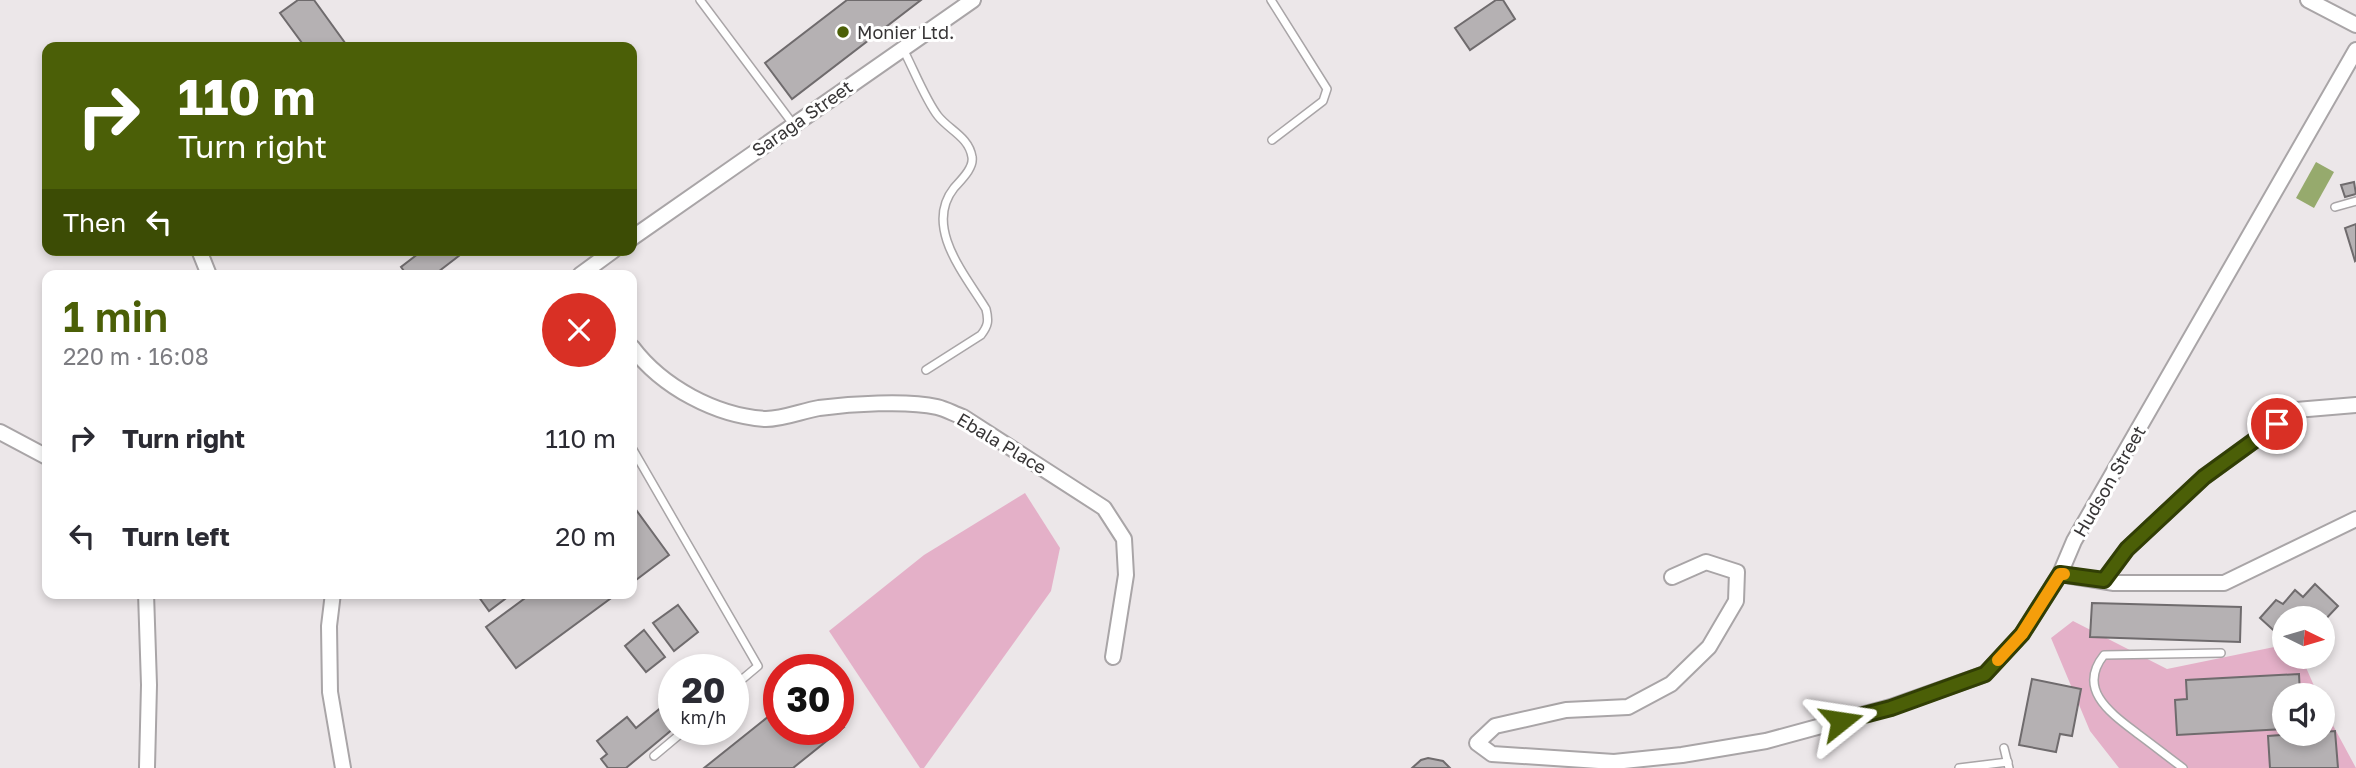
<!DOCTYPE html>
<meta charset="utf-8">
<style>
body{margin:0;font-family:"Golos Text",sans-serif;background:#f2f2f3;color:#2b2b33;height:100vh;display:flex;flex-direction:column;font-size:26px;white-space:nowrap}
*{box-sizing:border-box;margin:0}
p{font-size:23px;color:#7c7c81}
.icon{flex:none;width:38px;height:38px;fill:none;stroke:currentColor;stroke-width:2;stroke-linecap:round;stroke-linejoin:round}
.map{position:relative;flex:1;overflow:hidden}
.sheet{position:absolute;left:42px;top:270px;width:595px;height:329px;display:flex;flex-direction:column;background:#fff;border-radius:14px;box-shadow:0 4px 10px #0003}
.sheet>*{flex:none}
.banner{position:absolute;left:42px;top:42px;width:595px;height:214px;border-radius:14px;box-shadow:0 4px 10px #0003;background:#4b5f07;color:#fff;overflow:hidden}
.needle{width:46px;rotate:95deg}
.tools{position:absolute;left:2272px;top:606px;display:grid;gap:14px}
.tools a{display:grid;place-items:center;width:63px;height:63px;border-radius:50%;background:#fff;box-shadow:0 4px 10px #0003;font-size:35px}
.speed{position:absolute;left:658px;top:654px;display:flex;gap:14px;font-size:35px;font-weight:700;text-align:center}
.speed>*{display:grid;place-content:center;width:91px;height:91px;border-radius:50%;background:#fff;box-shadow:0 4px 10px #0003;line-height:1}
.speed small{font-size:18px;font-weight:400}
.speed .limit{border:10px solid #d22;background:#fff;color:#111}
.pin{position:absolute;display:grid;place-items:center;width:60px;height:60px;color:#fff;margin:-30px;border:4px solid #fff;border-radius:50%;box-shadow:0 2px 7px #0007}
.me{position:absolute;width:77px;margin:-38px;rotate:75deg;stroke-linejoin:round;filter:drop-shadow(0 0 5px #0008)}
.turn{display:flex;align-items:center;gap:24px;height:147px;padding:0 21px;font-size:32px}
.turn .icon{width:91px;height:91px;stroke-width:2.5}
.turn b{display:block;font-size:49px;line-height:60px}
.then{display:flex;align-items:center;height:66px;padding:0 21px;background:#0003;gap:14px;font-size:26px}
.round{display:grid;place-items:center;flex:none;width:74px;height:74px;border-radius:37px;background:#f2f2f3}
.overview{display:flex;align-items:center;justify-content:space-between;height:119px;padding:0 21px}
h1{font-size:42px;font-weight:600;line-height:52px;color:#4b5f07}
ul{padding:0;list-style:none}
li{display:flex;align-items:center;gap:21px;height:98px;padding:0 21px}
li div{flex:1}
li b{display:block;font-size:26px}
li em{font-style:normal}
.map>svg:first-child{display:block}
.green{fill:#e4b0c8}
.water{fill:#96aa6d}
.building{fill:#b5b1b3;stroke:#6f6b6d;stroke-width:2}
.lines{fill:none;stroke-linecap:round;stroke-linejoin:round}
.service-casing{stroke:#a9a5a7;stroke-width:10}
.minor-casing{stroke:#a9a5a7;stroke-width:18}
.service{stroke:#fff;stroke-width:7}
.minor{stroke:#fff;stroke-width:14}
.route-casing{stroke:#313e05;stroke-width:18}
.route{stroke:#4b5f07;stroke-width:12}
.slow{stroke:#f59e0b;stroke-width:12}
.poi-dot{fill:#4b5f07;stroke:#fff;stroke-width:2.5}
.labels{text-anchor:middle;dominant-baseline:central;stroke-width:6;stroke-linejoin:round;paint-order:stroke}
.poi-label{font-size:18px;fill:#373536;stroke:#fff;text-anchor:start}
.street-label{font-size:18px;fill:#373536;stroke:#fff}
</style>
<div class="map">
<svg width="2356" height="768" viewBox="0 0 2356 768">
<rect width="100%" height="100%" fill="#ece7e9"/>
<g class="green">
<path d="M1025,493l35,55 -9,43 -127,177h-4l-91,-137 95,-76z"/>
<path d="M2073,621l94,48 117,-24v11h17l17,39h-34v38h38v-28l34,63h-237l-29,-37 -39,-93z"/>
</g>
<path class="water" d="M2316,162l18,10 -20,36 -18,-10z"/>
<g class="building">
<path d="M298,0h16l34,47h-43l-25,-34z"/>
<path d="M847,0h74l-129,99 -27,-36z"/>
<path d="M1496,0h7l12,19 -45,31 -15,-22z"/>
<path d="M2354,182l2,12 -11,3 -4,-12z"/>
<path d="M2356,224v36l-1,1 -10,-33z"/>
<path d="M423,250h34l3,5 -26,20h-27l-6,-8z"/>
<path d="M634,507l35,48 -37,28v-74z"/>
<path d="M2315,584l23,22 -16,17v-5h-38v16l-3,3 -21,-19 16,-18 7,4 12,-14 8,7z"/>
<path d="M476,593h37l-24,18z"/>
<path d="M532,593h86l-102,75 -30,-41z"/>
<path d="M2092,603l149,4 -1,35 -150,-5z"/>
<path d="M678,605l20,27 -24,19 -21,-28z"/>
<path d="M644,630l21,27 -19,15 -21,-26z"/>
<path d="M2299,674l1,21h-16v34l-107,6 -2,-35 12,-1 -1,-19z"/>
<path d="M2032,679l49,10 -9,47 -12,-2 -4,18 -37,-7z"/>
<path d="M669,701l5,7v20l-48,40h-18l-7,-9 6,-5 -10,-13 30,-24 9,11z"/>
<path d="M779,708v22h59v-11l6,8 -51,41h-89z"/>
<path d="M2335,731l3,37h-68l-2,-32z"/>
<path d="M1428,758l15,3 7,7h-38l9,-8z"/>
</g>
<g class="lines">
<g class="service-casing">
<g id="service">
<path d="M700,0l93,124"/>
<path d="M1271,0l56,89 -4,12 -51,39"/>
<path d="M903,49c10,19 23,52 35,67 11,14 31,21 34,41 2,11 -11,23 -18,31 -31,39 12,88 32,121 3,12 2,17 -5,26l-55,35"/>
<path d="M2335,207l21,-6"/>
<path d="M632,448l126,218 -25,21"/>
<path d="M2004,748l5,20"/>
<path d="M654,756l31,-26"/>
<path d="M1959,768l49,-6"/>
<path d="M2183,768c-15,-11 -30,-23 -45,-34 -26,-20 -62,-44 -34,-79l117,-2"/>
</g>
</g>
<g class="minor-casing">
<g id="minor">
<path d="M2308,0l48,25"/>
<path d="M632,238l341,-238"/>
<path d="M199,250l10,25"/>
<path d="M580,275l34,-25"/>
<path d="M632,347c30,40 84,69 134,72 17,0 36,-8 53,-11 31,-4 88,-8 118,-1 9,2 17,7 26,10l141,91 20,31 2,36 -13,82"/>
<path d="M0,432l47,25"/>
<path d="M2060,574l54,9h110l132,-64"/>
<path d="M1672,577l34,-15 31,10 -1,29 -27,46 -38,37 -43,23 -62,3 -71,16 -18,17 15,11 122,8 68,-7 84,-14 125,-34 94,-33 37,-40 38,-60 14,-33 282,-491"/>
<path d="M2104,580l23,-31 77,-72 92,-67 60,-5"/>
<path d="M146,593l3,92 -2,82"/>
<path d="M333,593l-4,33 1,66 13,76"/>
</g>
</g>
<use href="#service" class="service"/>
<use href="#minor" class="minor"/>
</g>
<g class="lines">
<g class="route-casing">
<path id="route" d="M1841,721l50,-13 94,-34 37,-40 38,-60 44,6 23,-31 77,-72 73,-53"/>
</g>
<use href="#route" class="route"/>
<path class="slow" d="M1998,660l24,-26 38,-60h4"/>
</g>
<circle class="poi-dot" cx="843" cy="32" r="7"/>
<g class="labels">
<g class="poi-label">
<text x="857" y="32">Monier Ltd.</text>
</g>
<g class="street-label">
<text transform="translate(802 118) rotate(-35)">Saraga Street</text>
<text transform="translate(1002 443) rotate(31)">Ebala Place</text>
<text transform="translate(2109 481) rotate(-60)">Hudson Street</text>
</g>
</g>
</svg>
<div class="tools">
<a><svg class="needle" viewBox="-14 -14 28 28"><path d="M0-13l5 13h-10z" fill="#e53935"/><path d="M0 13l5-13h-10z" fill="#7c7c81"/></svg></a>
<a><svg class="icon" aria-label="sound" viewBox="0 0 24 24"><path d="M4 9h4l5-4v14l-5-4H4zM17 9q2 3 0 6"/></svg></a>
</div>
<div class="speed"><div>20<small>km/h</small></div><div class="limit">30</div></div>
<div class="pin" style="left:2277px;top:424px;background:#d93025"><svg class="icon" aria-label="arrive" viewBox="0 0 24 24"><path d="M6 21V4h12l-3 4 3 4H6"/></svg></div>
<svg class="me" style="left:1841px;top:721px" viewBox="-20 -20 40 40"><path d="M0-17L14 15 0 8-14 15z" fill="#4b5f07" stroke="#fff" stroke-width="4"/></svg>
<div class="banner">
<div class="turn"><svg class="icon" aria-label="right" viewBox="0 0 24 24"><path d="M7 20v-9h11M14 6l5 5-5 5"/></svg><div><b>110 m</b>Turn right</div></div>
<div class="then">Then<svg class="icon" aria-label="left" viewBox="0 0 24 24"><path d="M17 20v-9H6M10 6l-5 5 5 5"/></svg></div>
</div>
<section class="sheet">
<div class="overview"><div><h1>1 min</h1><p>220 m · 16:08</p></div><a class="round" style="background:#d93025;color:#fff"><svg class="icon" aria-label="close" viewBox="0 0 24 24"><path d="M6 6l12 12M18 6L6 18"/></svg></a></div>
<ul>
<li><svg class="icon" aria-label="right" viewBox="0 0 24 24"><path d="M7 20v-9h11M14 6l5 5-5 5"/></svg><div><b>Turn right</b></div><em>110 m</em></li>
<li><svg class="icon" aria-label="left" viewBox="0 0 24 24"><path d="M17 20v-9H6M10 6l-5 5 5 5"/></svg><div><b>Turn left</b></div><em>20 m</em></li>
</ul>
</section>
</div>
